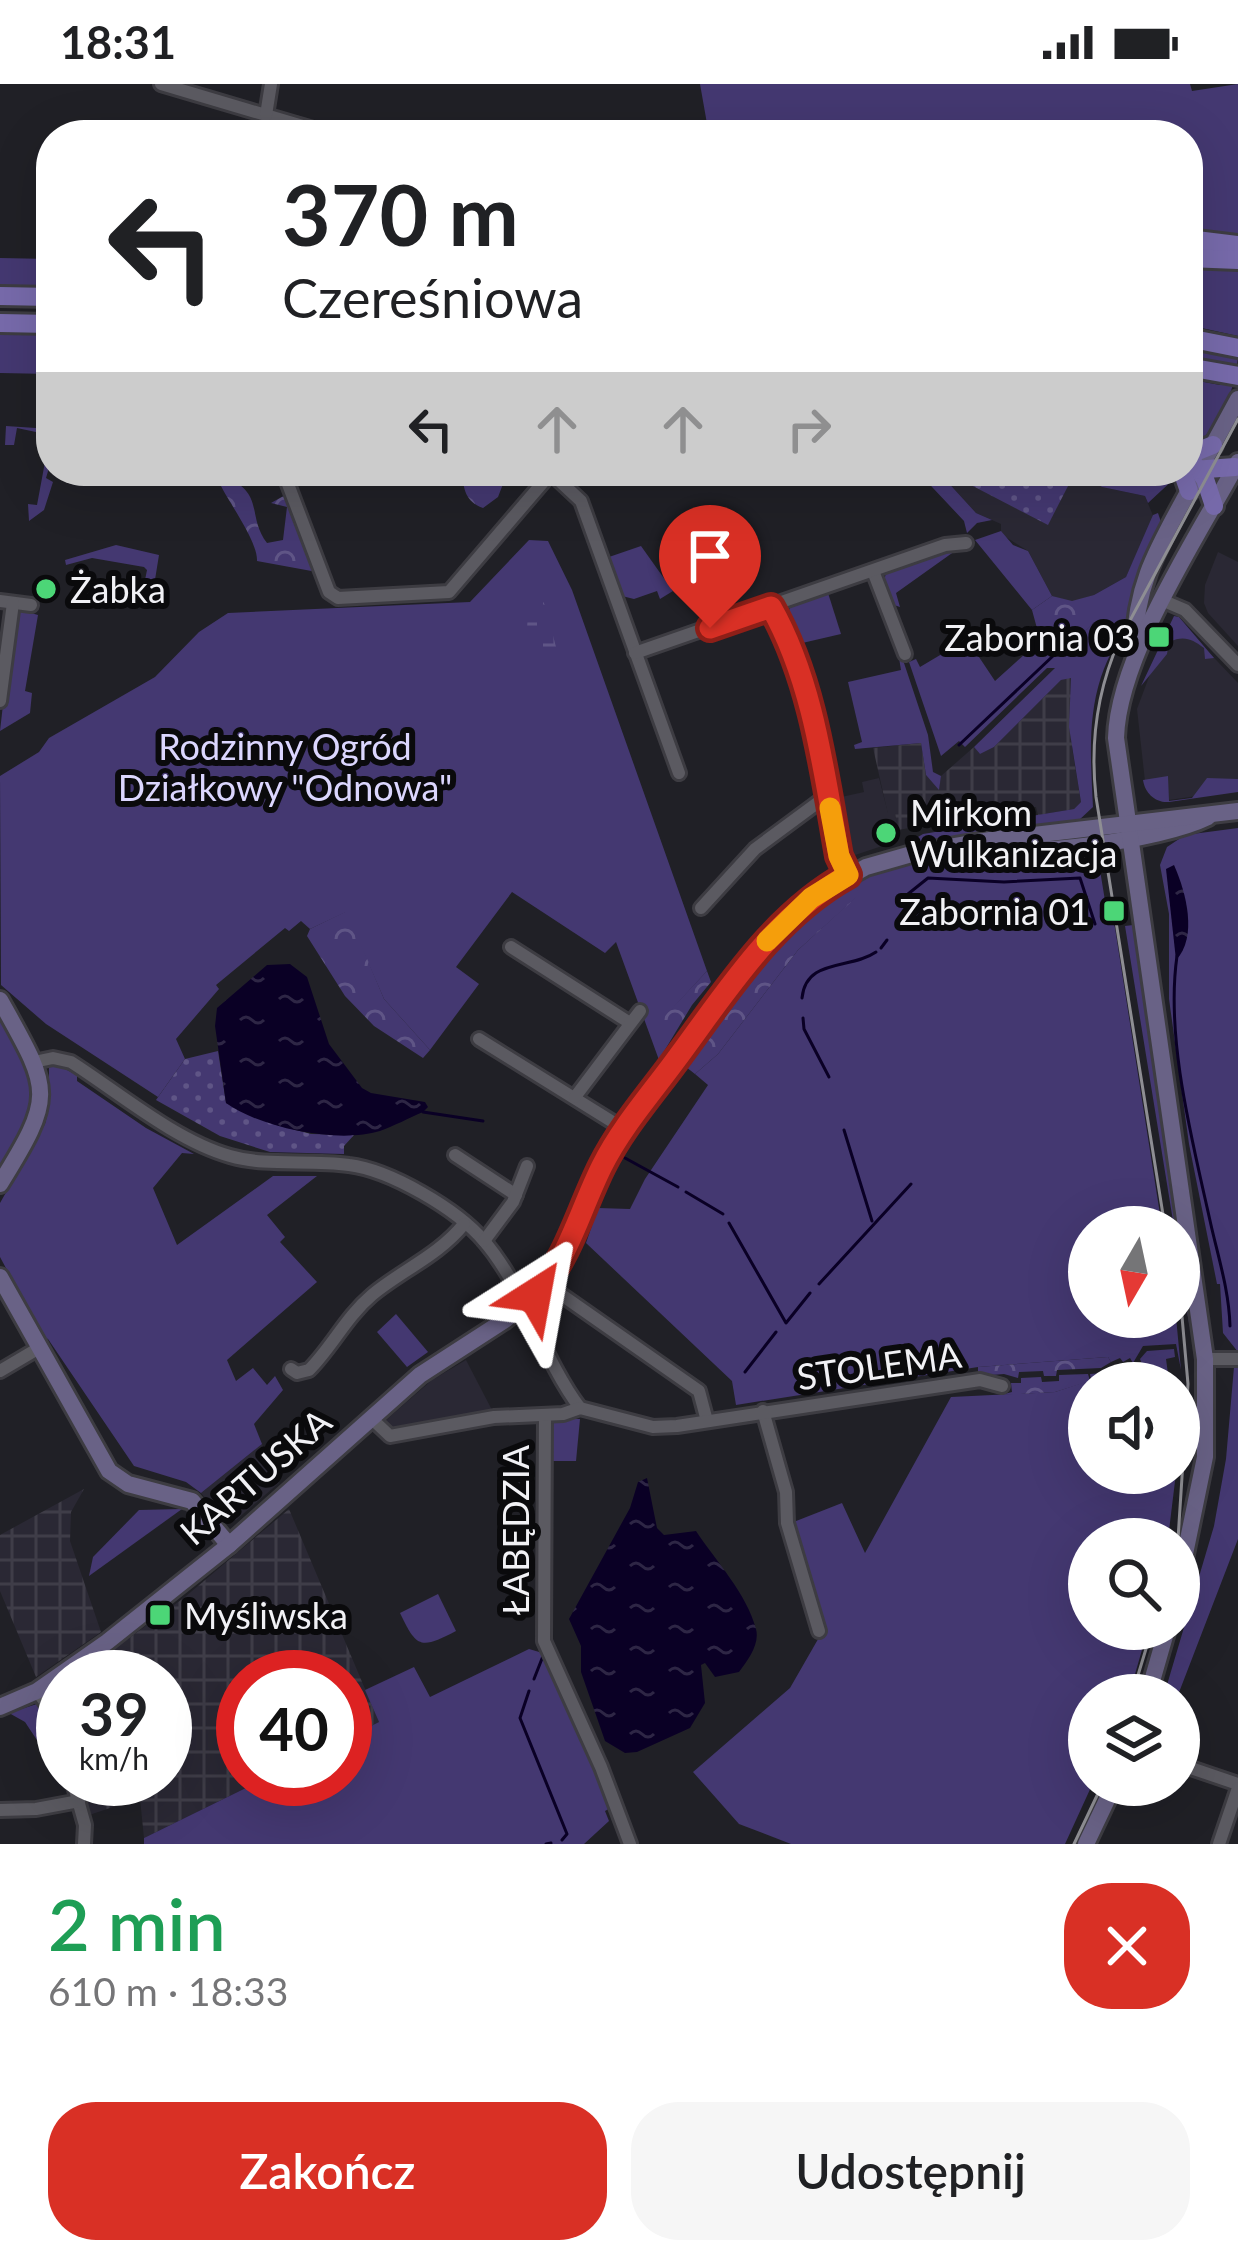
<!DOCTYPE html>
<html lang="pl">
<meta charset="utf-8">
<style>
body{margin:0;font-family:Lato,sans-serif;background:#f6f6f6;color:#202124;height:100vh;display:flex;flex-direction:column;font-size:45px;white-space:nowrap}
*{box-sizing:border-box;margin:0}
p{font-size:39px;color:#757577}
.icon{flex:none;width:66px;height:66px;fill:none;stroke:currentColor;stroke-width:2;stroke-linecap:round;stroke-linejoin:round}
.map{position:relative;height:1760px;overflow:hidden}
.details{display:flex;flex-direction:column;background:#fff;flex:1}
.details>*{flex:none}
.guide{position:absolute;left:36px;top:36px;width:1167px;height:366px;border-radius:48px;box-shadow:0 12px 48px #0002;background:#fff;color:#202124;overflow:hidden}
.needle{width:78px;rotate:189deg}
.tools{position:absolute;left:1068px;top:1122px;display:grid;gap:24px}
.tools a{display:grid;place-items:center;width:132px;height:132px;border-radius:50%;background:#fff;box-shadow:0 12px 48px #0002;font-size:60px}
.speed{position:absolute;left:36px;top:1566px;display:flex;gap:24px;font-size:60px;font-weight:700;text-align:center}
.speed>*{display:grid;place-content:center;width:156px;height:156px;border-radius:50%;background:#fff;box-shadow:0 12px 48px #0002;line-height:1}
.speed small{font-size:30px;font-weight:400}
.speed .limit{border:18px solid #d22;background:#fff;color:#111}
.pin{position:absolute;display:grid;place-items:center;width:102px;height:102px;color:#fff;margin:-123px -51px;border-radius:50% 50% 50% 0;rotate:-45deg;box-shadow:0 0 12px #0007}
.pin .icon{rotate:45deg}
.me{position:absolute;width:132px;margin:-66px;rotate:34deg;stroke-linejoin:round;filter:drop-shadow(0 0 9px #0008)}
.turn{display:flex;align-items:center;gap:42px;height:252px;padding:0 48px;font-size:54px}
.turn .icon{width:156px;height:156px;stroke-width:2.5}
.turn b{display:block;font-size:84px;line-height:102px}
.lanes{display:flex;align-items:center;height:114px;padding:0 48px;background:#0003;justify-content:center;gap:60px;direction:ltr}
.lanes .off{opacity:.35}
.round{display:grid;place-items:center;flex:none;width:126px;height:126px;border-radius:48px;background:#f6f6f6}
.summary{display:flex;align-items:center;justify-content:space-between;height:204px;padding:0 48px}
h1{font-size:72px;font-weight:600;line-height:90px;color:#1e9e55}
.action{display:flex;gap:24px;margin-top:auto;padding:24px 48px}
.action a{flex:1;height:138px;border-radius:48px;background:#d93025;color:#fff;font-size:48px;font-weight:600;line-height:138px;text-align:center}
.action a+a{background:#f6f6f6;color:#202124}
.status{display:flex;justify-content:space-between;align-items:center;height:84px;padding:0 60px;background:#fff;direction:ltr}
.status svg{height:33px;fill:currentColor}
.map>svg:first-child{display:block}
.built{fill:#2a2834}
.industrial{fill:url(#industrial-grid)}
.green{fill:#443871}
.forest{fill:url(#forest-crowns)}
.wetland{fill:url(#wetland-marsh)}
.park{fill:url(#park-dots)}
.water{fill:url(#water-ripples)}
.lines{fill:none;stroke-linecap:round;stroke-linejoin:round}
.stream{stroke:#0a0025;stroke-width:3}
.street-casing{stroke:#3d3c42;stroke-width:18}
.secondary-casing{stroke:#3d3c42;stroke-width:22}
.primary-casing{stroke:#3d3c42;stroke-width:24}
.street{stroke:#5b5a61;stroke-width:12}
.secondary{stroke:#696286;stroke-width:16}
.primary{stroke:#776aab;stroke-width:18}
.tram{stroke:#8e8e93;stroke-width:3}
.route-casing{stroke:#8d1f18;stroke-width:30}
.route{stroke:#d93025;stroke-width:21}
.slow{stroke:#f59e0b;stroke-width:21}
.poi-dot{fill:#4cd677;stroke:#0a0a0c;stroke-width:4.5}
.labels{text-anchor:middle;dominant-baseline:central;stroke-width:12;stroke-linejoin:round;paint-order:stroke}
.poi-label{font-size:36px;fill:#f1f1f5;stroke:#0a0a0c;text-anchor:start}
.park-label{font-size:36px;fill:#dbd6fe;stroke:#0a0a0c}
.street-label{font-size:36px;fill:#f1f1f5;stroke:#0a0a0c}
</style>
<div class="status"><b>18:31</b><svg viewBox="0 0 49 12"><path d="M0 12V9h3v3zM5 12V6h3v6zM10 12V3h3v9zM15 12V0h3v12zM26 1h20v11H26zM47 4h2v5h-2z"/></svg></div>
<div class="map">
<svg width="1238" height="1760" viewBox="0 0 1238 1760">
<defs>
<pattern id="industrial-grid" width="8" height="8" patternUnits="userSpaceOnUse" patternTransform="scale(3)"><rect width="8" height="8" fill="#2a2834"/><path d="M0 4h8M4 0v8" fill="none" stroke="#3f3d48"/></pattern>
<pattern id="forest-crowns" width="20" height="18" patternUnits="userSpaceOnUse" patternTransform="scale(3)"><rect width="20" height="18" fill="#443871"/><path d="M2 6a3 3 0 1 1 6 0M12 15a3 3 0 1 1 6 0" fill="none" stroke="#5f5586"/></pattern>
<pattern id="wetland-marsh" width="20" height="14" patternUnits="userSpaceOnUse" patternTransform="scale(3)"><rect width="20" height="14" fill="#443871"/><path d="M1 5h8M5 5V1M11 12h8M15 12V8" fill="none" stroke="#5f5586"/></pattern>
<pattern id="park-dots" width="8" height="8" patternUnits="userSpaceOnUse" patternTransform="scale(3)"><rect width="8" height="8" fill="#443871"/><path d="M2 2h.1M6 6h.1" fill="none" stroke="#5f5586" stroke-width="1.8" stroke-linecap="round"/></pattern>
<pattern id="water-ripples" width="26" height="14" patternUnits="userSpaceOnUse" patternTransform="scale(3)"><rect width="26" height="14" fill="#0a0025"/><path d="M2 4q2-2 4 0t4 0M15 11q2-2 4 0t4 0" fill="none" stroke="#2e2645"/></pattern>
</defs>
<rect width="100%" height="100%" fill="#202026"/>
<g class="built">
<path d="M943,387h131l28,16 43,9 9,22 -28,59 -32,18 -22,7 -20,-6 -24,-45 -27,-17v-10l-25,-11 -32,-35z"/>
<path d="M1218,468l20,10v84l-30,-33 -4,-10 1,-18z"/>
<path d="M1182,551l16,6 40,42v107l-76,11 -16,-11 -9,-81 18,-48 14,-19z"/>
<path d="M879,694l9,35h7l3,17 -4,12 -48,16 -14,-59 32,-7 -2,-10z"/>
<path d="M466,1276l27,52 -101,21 -6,-13 46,-40z"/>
<path d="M262,1360l17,39 -43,37 -12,1 -23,-28z"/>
</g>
<g class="industrial">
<path d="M1071,593l1,71 9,54 -7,7 -36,6 -2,-8 -17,1 -121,22 -3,-17 -7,1 -15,-66 48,-5 5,32 13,14 2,-13 33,-29 6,7 14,-7 67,-67z"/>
<path d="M84,1405l-13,23 -1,29 31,91 -65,45 -36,-86v-56z"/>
<path d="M289,1425l90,213 -34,17v-62h-102v102h21l-120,59 -4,-40 -51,17 -11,-36h87v-102h-89l109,-80z"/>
</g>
<g class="green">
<path d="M700,0h490l2,7 46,-7v157l-50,-8v-98h-479z"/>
<path d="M0,174l51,1v30h-51z"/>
<path d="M1188,180l50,1v71l-50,-11z"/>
<path d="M0,247h51v43l-51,-1z"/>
<path d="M1188,261l50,7c0,33 -19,81 -50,97v-70l32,6 9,-16 -41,-9z"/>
<path d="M6,342l45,3v32l-5,17 7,4 -9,28 -15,11 -1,-17 9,1 13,-70 -33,-7 -3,17h-9z"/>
<path d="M917,387h26l1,7 32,35 16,7 -15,3 -10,10 -3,-12z"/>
<path d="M1074,387h85l17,6 -28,26 -3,-7 -43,-9z"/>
<path d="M1158,429l5,15c-15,29 -24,57 -35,88 -8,21 -20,40 -27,61 -14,43 -10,86 -8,130l-15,14 -44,6 -38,-1 -32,10 -56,7 15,-9 151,-25 7,-7 -12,-75 2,-49 -10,2 -67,67 -14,7 -6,-7 81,-79h-8l-82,79 -6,-6 -18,15 -32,-94 7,-3 4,8 47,-28 28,42 30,-27 6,-16c24,14 46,4 63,-16v-27l32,-18 27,-62z"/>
<path d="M1001,447l12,14 15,6 24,45 -20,14 -57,-70z"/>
<path d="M529,456l19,1 24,49 135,381 -45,49 1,33 -4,7 -43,-118 -11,11 -93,-61 -56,75 23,17 -49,66 -46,-51 -38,-87 -36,17 -9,-8 -12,10 -4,-3 -69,57 3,4 -43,50 9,20 -27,38 -112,-73 -45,-39 -1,-209 39,-24 10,-14 106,-61 44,-45 29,-19 242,-11z"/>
<path d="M116,461l43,10 -6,37 -10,-2 4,-20 -3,-3 -52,-9 -26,7 -1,-5z"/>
<path d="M641,462l32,45 -13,8 -3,-8 -23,8 -12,-3 -13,-39z"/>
<path d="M962,462l-66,47 4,14 -9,-3 -8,-19 4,-16z"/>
<path d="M828,509l13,41 -43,10 -11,-30 4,-8z"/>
<path d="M14,524l24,7 -13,76 7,2 -2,20 -30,18z"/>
<path d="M1174,532l5,1 35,41 -9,1 -1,-11c-12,-9 -20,-13 -35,-6l-2,12 -26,32z"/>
<path d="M902,573l26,78 5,37 8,4 -2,14 -13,-15 -5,-32 -66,6 -1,-4 8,-3 -14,-60 53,-12 -2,-12z"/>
<path d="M1168,692l1,25 23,-3 15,-20 31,1v13l-69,10c-14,1 -24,-9 -26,-22z"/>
<path d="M1238,744v524l-15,-19 -3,-49h-3l-28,-140 -20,-145v-85l-9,-49 7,-18 18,-12z"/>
<path d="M1091,774l3,6h5l9,55 5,1 2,8 47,299h-73v90h87l5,53 -5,-26 -33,2 -10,17 -3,-5 -7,4 -3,-4 -9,4 -3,-5 -130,10 -242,38 -4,-24 -146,-138 12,-35 32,1 15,-30 63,-94 -13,-11 23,-20 80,-104 61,-56 -8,-14 54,-18 23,-3 74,6z"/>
<path d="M1133,841l4,12 51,349 1,37 -10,-60v-36h-5l-49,-301z"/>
<path d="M0,936c41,60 38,88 0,148z"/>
<path d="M49,982h10l18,9v6l69,47 48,26 -12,-1 -29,35 24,57 96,-69h44l-50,39 18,22 -5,5 37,40 -90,78 9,21 17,-13 14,17 8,-9 8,14 -29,34 8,20 -61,49 -15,-11 -52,-16 -86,-127 -5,-2 -43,-80v-54l45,-79 4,-16z"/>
<path d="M396,1230l32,38 -21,15 -30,-35z"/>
<path d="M1174,1265l1,8 -9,2 3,22 6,2h-86v90h87l-8,66h-79v90h59l-19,66h-40v90h3l-27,59h-274l-52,-20 -46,-52 97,-84 35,-61 -34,-104 51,-20 23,50 86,-156 104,-5 36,-12 -1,-6 13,-1 17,-9 3,4 7,-4 4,5 8,-5 -2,-5 7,-8z"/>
<path d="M1234,1283h4v172l-60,156h-14l50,-169 12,-67z"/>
<path d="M553,1334l27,1 -4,42h-26z"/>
<path d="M182,1425l-93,67 4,-19 46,-47z"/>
<path d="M438,1510l18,37c-35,18 -39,18 -56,-18z"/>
<path d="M529,1565l17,5 66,153 -7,4 4,10 -25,23h-440v-6l120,-59h81v-40l34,-17 -14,-32 49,-23 16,30z"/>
<path d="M40,1619l23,64 -1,11 -37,-56 -16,-9z"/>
</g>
<g class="forest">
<path d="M466,387h42l-10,26 -15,11c-18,-7 -19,-18 -21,-35z"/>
<path d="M223,392c43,17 23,39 44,67l16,-3 4,-33 -16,-4 16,-9 30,78 -60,-11c1,-20 -29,-59 -39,-81z"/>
<path d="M1094,511v27c-13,16 -33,27 -53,21l-9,-33 20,-14 20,5z"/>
<path d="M851,796l9,14 -62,56 -80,104 -23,20 -9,-7c26,-51 74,-118 118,-156 14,-12 32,-21 47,-31z"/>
<path d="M347,827l37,88 46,51 -7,8 -49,-32 -29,-30 -38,-60 3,-7z"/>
<path d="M707,887l4,11 -19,23 -29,48 -7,-17 6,-17z"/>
<path d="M1108,1273l3,5 -10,6 -44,2 -1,6h-12l-1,-5 -24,1 -1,6 -14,-4 -26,2v-9z"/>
<path d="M1088,1290l2,7 -35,11 -54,3 11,-3 -1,-9h10v-5l20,-1 1,5 17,-1v-6z"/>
</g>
<path class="wetland" d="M539,511l6,10 11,42 -16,9h-10c-3,-24 -7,-42 9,-61z"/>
<g class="park">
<path d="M962,387h104l2,15 -20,39 -79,-41z"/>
<path d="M218,967l8,52 47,21 38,10 43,1 -10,11v8l-74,-2 -50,-16 -64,-36 29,-41z"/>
</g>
<g class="water">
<path d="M1174,781c12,27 24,72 2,95l-10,-91z"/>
<path d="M290,880l17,13 22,67 33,44 9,5 54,9 3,5 -5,5c-14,6 -29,14 -43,19 -42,13 -119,-3 -154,-28l-11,-77 2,-18 50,-43z"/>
<path d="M647,1394l10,50 7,7 32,-4c20,30 51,63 60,98 4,15 -8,31 -17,43l-24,5 -10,-14 -4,2 4,38 -15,25 -53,24 -12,1 -20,-12 -24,-69v-26l-12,-27 61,-111 8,-26z"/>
</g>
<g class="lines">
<g class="stream">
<path d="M959,661l95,-90"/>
<path d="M908,810l20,-16 76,4 76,-4 15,46"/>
<path d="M881,864l6,-8"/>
<path d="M1177,872c-12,83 16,187 34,269 8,35 18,66 19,101"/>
<path d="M802,914c4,-40 48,-28 74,-46"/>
<path d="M803,934l1,11 25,48"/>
<path d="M423,1028l60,9"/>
<path d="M844,1046l28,91"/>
<path d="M625,1074l53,29"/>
<path d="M686,1108l37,22"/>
<path d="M729,1139l57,100 24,-30"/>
<path d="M819,1200l92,-100"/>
<path d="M745,1288l31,-40"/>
<path d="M534,1595l9,-23"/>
<path d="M529,1607l-9,27 47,116 -5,6"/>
<path d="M546,1760l5,-1"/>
</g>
<g class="street-casing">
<g id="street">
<path d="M161,0l172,51"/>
<path d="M266,31l5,-31"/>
<path d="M283,387l46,121 9,6 111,-6 102,-119 30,28 98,272"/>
<path d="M873,487l32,83"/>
<path d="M0,517l31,4"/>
<path d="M1164,517l21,9 53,55"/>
<path d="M771,523c43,74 53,165 68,249l9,19"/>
<path d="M635,569l310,-108 21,-2"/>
<path d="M0,617l13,-98"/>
<path d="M701,824l54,-59 73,-54"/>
<path d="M511,863l119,76"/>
<path d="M479,955l145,90"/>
<path d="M34,978l19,-4 18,4c47,30 105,79 159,94 38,11 79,3 119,9 41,5 108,44 135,76 42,49 57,115 96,167"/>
<path d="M575,1013l65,-86"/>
<path d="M455,1071l61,40"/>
<path d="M484,1157l29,-39 14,-36"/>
<path d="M546,1200l153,107 8,30"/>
<path d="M1205,1275h33"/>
<path d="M291,1285l6,4 12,-3c23,-23 37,-53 63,-75 30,-25 66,-39 92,-71"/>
<path d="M0,1287l39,-23"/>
<path d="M763,1327l23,81 1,31 32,108"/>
<path d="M545,1331l-1,226 57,126 29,77"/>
<path d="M371,1334l19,18 104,-19 69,-3 17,-6 73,19 24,-1 303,-46 22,6"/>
<path d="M37,1607l13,18 13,41"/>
<path d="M1179,1680l59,20"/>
<path d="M72,1695l13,46 -1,19"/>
<path d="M0,1726l36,-1 43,-8"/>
<path d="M1219,1760l19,-56"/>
</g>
</g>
<g class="secondary-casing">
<g id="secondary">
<path d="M1207,372l31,-57"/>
<path d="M1134,566c2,-74 28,-108 61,-171"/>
<path d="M969,764c54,10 190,-7 239,-31"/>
<path d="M0,916c51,91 56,94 0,184"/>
<path d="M0,1193l109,194 19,13 64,17 37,44"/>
<path d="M1179,1499l26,-126v-98l-89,-621c2,-82 82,-202 122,-276"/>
<path d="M1148,1611l19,-66"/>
<path d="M0,1623l37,-16 70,-49 122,-97 191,-170 85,-55 30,-24 26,-35 41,-94 22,-38 127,-167 60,-64 55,-31 49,-14 75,-13 248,-29"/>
<path d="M1086,1760l28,-59"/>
</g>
</g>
<g class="primary-casing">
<g id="primary">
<path d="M1188,155l50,6"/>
<path d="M1188,174l50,2"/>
<path d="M0,212l51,1"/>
<path d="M0,239l51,1"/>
<path d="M1188,254l50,10"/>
<path d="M1188,283l50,9"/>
<path d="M1188,371l25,-10"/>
<path d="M1188,372l17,23 9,27"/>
<path d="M1193,386l42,-3"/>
<path d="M1182,387l7,20"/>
</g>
</g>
<use href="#street" class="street"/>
<use href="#secondary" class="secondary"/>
<use href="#primary" class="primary"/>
<g class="tram">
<path d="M1165,1143l-69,-430c-6,-54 1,-106 23,-156l119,-222"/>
<path d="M1178,1455l10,-155 -9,-101"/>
<path d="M1132,1611l20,-66"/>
<path d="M1074,1760l28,-59"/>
</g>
</g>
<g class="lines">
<g class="route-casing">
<path id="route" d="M535,1211c34,-37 45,-85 67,-129 19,-38 48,-71 73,-105 50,-67 98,-145 173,-186l-9,-19c-15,-84 -26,-175 -68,-249l-61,21"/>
</g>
<use href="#route" class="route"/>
<path class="slow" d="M767,857l44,-43 37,-23 -9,-19 -9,-48"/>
</g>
<g class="poi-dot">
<circle cx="46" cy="505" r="12"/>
<rect x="1147" y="541" width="24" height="24" rx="6"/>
<circle cx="886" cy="749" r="12"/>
<rect x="1102" y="815" width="24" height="24" rx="6"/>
<rect x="148" y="1519" width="24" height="24" rx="6"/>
</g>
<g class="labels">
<g class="poi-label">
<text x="70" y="505">Żabka</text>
<text x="1135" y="553" text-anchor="end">Zabornia 03</text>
<text x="910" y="728">Mirkom<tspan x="910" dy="41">Wulkanizacja</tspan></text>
<text x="1090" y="827" text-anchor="end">Zabornia 01</text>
<text x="184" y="1531">Myśliwska</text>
</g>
<g class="park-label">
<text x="285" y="662">Rodzinny Ogród<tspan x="285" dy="41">Działkowy "Odnowa"</tspan></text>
</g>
<g class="street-label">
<text transform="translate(879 1281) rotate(-8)">STOLEMA</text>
<text transform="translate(255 1392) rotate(-41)">KARTUSKA</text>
<text transform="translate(515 1446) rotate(-90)">ŁABĘDZIA</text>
</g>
</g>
</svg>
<div class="tools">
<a><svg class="needle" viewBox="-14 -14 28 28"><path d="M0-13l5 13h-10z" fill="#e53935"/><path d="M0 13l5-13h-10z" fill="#757577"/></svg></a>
<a><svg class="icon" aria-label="sound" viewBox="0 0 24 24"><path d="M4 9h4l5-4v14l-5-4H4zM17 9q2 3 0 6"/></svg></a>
<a><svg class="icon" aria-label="search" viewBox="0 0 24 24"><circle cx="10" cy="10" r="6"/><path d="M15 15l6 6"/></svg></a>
<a><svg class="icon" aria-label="layers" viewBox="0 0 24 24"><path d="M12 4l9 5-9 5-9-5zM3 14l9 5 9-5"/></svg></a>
</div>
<div class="speed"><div>39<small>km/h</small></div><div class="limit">40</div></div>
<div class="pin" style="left:710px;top:544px;background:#d93025"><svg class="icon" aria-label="arrive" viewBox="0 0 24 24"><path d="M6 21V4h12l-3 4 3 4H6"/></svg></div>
<svg class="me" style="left:535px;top:1211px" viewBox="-20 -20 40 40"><path d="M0-17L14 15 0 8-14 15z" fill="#d93025" stroke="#fff" stroke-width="4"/></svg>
<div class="guide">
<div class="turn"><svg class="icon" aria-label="left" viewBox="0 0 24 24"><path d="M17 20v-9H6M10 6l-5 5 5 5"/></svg><div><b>370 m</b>Czereśniowa</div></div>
<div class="lanes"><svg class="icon" aria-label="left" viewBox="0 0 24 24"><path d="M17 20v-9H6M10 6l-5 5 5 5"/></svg><svg class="icon off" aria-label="ahead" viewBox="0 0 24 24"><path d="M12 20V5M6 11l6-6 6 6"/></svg><svg class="icon off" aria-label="ahead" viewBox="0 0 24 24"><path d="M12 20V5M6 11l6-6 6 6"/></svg><svg class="icon off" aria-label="right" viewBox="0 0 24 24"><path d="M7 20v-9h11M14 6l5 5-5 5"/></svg></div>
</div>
</div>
<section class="details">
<div class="summary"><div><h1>2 min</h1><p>610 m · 18:33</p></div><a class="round" style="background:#d93025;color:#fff"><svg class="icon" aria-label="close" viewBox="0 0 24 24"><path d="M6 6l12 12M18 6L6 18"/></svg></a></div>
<div class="action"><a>Zakończ</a><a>Udostępnij</a></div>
</section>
